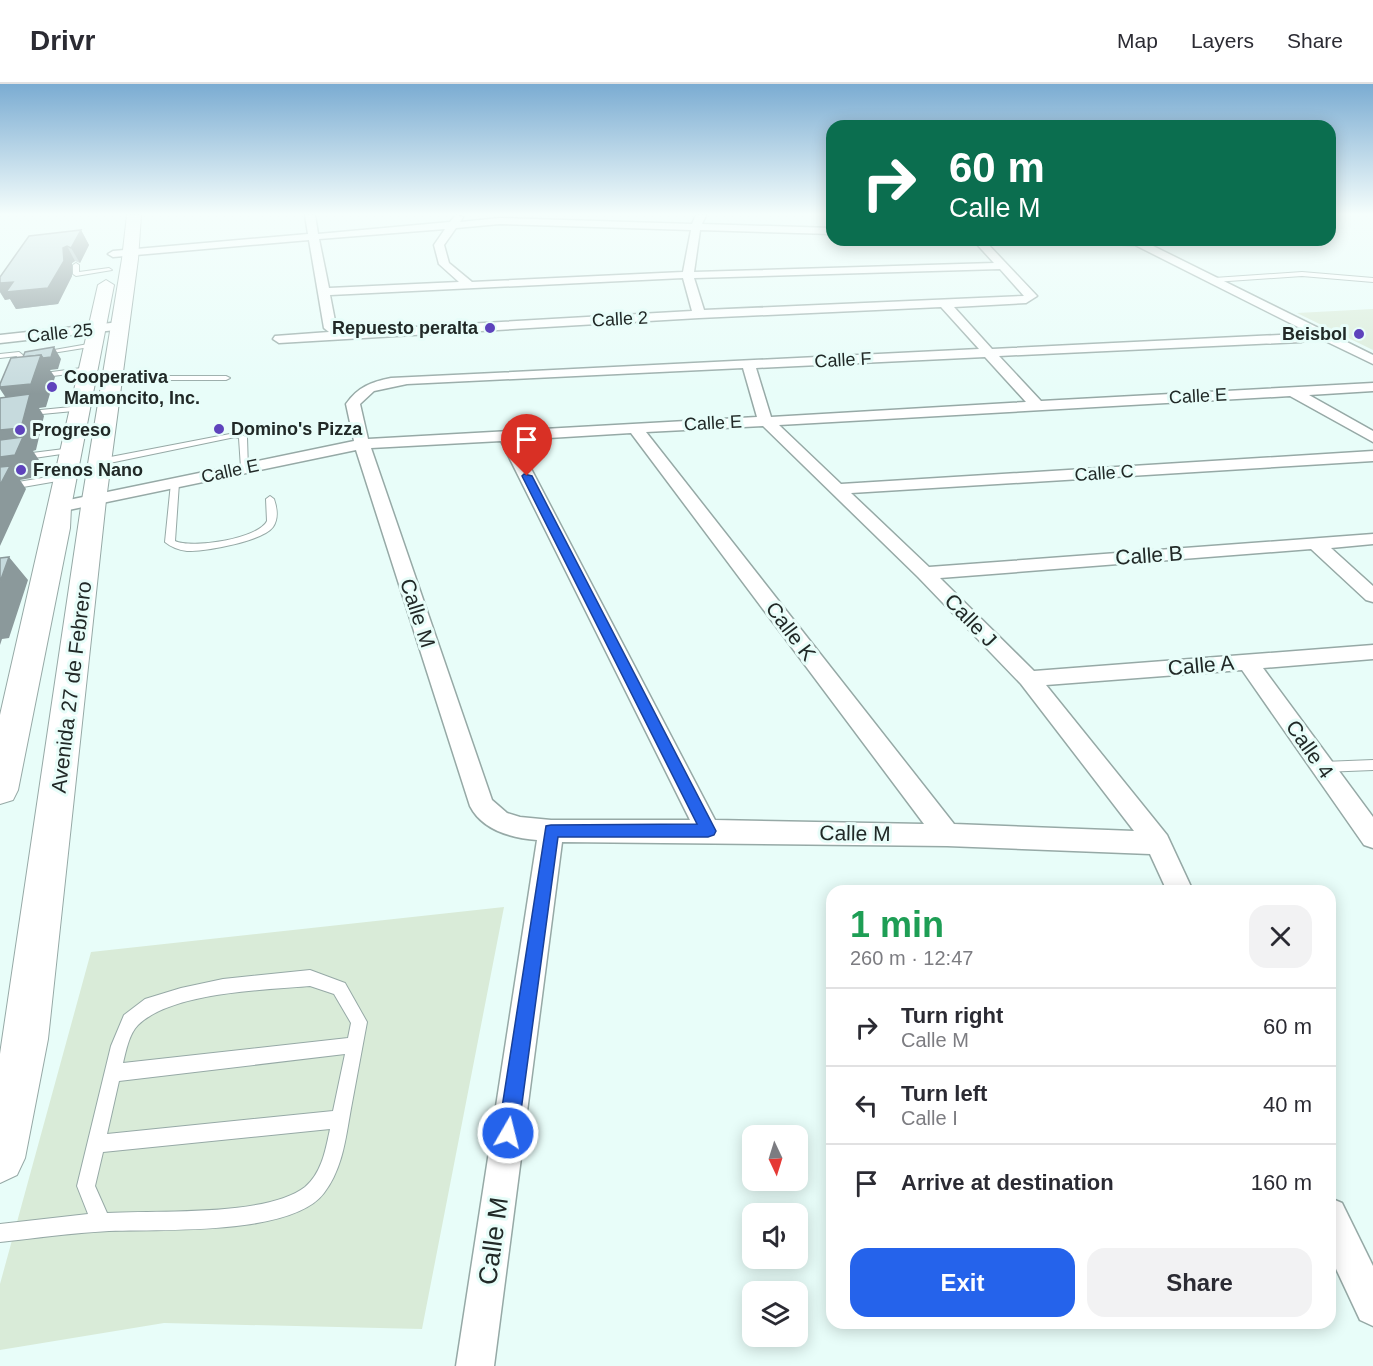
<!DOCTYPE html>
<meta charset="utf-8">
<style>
body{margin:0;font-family:Helvetica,sans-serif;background:#f2f2f3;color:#2b2b33;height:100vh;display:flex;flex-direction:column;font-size:22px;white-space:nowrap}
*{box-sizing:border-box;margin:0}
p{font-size:20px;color:#7c7c81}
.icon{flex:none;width:33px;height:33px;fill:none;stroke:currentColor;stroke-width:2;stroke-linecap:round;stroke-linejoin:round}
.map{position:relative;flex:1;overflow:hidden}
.sheet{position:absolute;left:826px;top:801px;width:510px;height:444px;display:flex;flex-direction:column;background:#fff;border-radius:18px;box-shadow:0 3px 15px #0003}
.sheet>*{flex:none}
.guide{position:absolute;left:826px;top:36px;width:510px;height:126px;border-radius:18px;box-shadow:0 3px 15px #0003;background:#0b6e4f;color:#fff;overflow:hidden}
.needle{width:39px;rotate:176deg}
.controls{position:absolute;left:742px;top:1041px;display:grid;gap:12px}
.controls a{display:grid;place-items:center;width:66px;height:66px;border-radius:12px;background:#fff;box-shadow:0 3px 15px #0003;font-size:30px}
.pin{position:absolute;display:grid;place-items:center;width:51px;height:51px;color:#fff;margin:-62px -26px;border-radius:50% 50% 50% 0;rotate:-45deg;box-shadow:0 0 6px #0007}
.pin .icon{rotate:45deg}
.me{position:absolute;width:66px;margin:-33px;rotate:8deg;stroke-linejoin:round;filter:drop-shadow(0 0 4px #0008)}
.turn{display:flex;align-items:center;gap:21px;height:126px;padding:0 24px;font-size:27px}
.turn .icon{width:78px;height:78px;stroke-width:2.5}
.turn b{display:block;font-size:42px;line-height:51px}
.round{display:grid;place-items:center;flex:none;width:63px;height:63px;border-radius:18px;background:#f2f2f3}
.overview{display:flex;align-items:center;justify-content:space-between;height:102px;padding:0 24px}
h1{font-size:36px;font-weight:600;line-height:45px;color:#1e9e55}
.button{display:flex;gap:12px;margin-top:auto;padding:12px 24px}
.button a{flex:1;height:69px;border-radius:18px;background:#2563eb;color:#fff;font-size:24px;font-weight:600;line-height:69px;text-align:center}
.button a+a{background:#f2f2f3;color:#2b2b33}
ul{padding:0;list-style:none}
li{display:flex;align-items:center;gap:18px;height:78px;padding:0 24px;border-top:2px solid #e1e1e2}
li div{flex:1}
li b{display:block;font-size:22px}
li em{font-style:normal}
header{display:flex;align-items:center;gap:36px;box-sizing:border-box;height:84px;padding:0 30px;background:#fff;border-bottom:2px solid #e1e1e2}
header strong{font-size:28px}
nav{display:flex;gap:33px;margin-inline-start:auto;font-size:21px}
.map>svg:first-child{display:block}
.green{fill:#d9ebd8}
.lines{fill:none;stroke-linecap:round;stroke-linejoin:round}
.lane-casing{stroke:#96a9a6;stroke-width:2}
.street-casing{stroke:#96a9a6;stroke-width:3}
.primary-casing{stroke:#96a9a6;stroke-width:2}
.lane{fill:#fff;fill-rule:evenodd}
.street{fill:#fff;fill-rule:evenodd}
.primary{fill:#fff;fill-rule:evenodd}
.wall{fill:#aabbbe}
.shaded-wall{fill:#8b999b}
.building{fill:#c6dadd;stroke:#8b999b;stroke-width:1.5}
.route{fill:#2563eb;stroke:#184099;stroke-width:1.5}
.poi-dot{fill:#5e43bc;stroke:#e8fdf9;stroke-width:2}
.labels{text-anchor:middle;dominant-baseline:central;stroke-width:6;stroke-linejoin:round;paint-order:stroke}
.far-street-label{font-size:18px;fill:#212927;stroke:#e8fdf9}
.far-poi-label{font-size:18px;font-weight:bold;fill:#212927;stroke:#e8fdf9;text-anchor:start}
.street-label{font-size:21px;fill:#212927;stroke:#e8fdf9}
.near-street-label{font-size:26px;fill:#212927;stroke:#e8fdf9}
</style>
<header>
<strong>Drivr</strong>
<nav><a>Map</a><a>Layers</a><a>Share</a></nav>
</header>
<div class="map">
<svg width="1373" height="1282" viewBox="0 0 1373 1282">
<rect width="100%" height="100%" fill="#e8fdf9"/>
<g class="green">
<path d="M1373,225v41l-76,-37z"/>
<path d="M504,823l-82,422 -258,-6 -164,27v-66l91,-332z"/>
</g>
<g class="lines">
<g class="lane-casing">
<g id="lane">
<path d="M76,179l3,2v7l30,-4 3,2 -36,6 -3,-2v-9z"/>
<path d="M1302,188l71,6v4l-71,-6 -88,6 -3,-2 3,-2z"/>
<path d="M94,259l2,1v2l-56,9 -3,-2z"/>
<path d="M19,268l5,4 -6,16h-6l5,-16 -17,2v-4z"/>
<path d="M89,283l4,2 -1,2 -55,7 -4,-2 4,-2z"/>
<path d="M109,292h117l4,2 -4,2h-114l-4,-2z"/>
<path d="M81,322l4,2 -1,2 -84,8v-4z"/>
<path d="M235,349l12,4 1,33 -7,-2 -2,-30 -4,-1 -135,28 -4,-3 4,-3z"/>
<path d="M72,364l4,2 -1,2 -75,11v-6z"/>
<path d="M66,390l4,3 -1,2 -69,12v-6z"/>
<path d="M175,396l4,3 -4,58c17,8 83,-2 92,-20l-1,-22 4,-3 4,3c3,9 5,19 -1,28 -10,14 -68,25 -86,24 -8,-1 -16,-4 -22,-9l6,-59z"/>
<path d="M1373,676v10l-50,2 -4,-1 -2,-4 2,-4 4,-1z"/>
<path d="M310,886l35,13 22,39c-5,27 -10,54 -15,81 -6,31 -8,64 -28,90 -32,43 -164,36 -215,38 -37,2 -73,7 -109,11v-18l88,-10 -11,-28 34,-140 13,-31 21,-16 36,-11 42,-9zM310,902l24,8 17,29 -3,15 -225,25c3,-12 6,-29 15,-38 34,-33 126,-35 172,-39zM345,970l-12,57 -226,23 12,-53zM330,1045c-4,19 -8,44 -25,58 -39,30 -148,23 -198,26l-12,-27 8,-34z"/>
</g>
</g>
<g class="street-casing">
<g id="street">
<path d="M305,131h10l3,19 132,-12 6,-7 7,2 -3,5 40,-4 192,6 4,-9h10l-4,9 130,4v6l-132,-4 -6,42 300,-9 -21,-23h11l53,56 -11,7 -72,4 38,42 307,-15 7,-3 -171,-86 -57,-2 -5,-3h68l232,115v9l-58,-28 -14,6 -302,14 42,45 332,-18v8l-64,4 64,36v11l-83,-46 -511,29 62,59 532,-33v10l-522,32 78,74 444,-33v10l-42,4 42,38v16l-7,-2 -55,-51 -371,29 94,93 339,-26v14l-110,9 110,149v31l-9,-3 -122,-175 -196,15 121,150 26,56h-26l-17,-37 -203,-8 -385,-4 -68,524h-38l81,-526c-25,-2 -55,-10 -67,-34l-114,-356 -297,62 -6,-1 -2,-4 2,-4 6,-1 295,-61 -8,-37c12,-17 25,-22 45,-26l588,-29 -38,-42 -242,11 -420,25 -6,-4 2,-3 54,-4 -5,-4 -15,-88 -196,17 -5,-3 5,-3 195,-17zM500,140l191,6 -8,42 -211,10 -23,-19 -5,-18 12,-17zM445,145l-11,16 5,19 20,18 -130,6 -10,-49zM1000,185l24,27 -320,14 -10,-32zM683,194l9,33 -347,20 -9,-5 -6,-31zM985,273l41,45 -255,15 -15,-49zM743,284l14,49 -389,22 -8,-35 14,-13 33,-7zM763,342l155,151 103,107 113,147 -180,-7 -308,-392zM631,349l293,391 -209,-4 -199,-380zM501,357l189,379h-139l-31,-3 -13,-4 -15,-13 -121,-352z"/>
<path d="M120,238l6,4 -2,3 -124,14v-8z"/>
<path d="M1330,1114l12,5 31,63v60l-13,-6 -30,-64z"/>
</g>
</g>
<g class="primary-casing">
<g id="primary">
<path d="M127,131h14l-3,44 -32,241 -58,539 -23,119 -8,17 -17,8v-129l82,-554 40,-241z"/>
<path d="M106,196l8,5 -43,222 -1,21 -52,262 -5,10 -13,4v-89l98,-430z"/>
</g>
</g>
<use href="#lane" class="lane"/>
<use href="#street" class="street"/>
<use href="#primary" class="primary"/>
</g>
<path class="wall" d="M81,146l8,15 -9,18 -5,-2 -3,2v13l-14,28 -42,5 -6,-10 -5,1 -5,-8v-15z"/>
<g class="shaded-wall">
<path d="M81,146l8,15 -9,18 -9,-15z"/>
<path d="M67,162l8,15 -3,2v13l-14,28 -42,5 -6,-10 -5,1 -5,-8v-9z"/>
<path d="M54,263l7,12 -3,10 -8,1 5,7 -9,30 -7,1 5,8 -8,34 -3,1 6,9 -8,18 -11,2 6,9 -26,57v-116l14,-20 -14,-21v-2l41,-32z"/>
<path d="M9,473l19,23 -19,58 -7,1 -2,6v-63z"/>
</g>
<g class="building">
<path d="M81,146l-10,18 -4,-2 -4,2 1,13 -16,27 -42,4 7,-10 -13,1v-6l29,-41z"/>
<path d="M54,263l-3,10 -8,1 -2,-3 -18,2 2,-5z"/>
<path d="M41,271l-10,29 -31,3v-3l11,-26z"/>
<path d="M30,310l-9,34 -21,2v-32z"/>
<path d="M23,353l-8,18 -15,2v-17z"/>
<path d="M10,382l-10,19v-18z"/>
<path d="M9,473l-9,25v-24z"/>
</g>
<linearGradient id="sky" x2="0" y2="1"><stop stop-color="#7bacd2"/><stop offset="0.42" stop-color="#f5fefc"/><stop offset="1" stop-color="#f5fefc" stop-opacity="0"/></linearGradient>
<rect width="1373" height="310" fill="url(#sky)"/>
<path class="route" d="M524,390l8,2 184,355 -2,4 -6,2h-150l-40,296 -3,7 -7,3 -7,-3 -3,-7 48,-307 5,-1 146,-1 -175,-348z"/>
<g class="poi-dot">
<circle cx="490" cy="244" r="6"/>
<circle cx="1359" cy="250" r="6"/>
<circle cx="52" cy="303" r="6"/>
<circle cx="219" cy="345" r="6"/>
<circle cx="20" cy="346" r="6"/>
<circle cx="21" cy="386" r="6"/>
</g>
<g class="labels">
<g class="far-street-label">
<text transform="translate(620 235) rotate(-3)">Calle 2</text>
<text transform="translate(60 249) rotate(-6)">Calle 25</text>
<text transform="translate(843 276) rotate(-3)">Calle F</text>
<text transform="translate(1198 312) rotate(-3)">Calle E</text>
<text transform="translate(713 339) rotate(-3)">Calle E</text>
<text transform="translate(230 387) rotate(-12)">Calle E</text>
<text transform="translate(1104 389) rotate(-4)">Calle C</text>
</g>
<g class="far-poi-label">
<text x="478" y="244" text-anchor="end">Repuesto peralta</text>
<text x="1347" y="250" text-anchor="end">Beisbol</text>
<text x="64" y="293">Cooperativa<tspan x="64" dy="21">Mamoncito, Inc.</tspan></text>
<text x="231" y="345">Domino's Pizza</text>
<text x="32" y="346">Progreso</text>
<text x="33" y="386">Frenos Nano</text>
</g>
<g class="street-label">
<text transform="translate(1149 471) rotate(-4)">Calle B</text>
<text transform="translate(418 529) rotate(72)">Calle M</text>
<text transform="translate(971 536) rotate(46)">Calle J</text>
<text transform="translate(791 547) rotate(53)">Calle K</text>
<text transform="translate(1201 581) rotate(-5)">Calle A</text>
<text transform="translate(71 603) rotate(-83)">Avenida 27 de Febrero</text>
<text transform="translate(1310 665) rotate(55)">Calle 4</text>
<text transform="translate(855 749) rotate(1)">Calle M</text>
</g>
<g class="near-street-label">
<text transform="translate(493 1157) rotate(-82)">Calle M</text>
</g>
</g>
</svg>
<div class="controls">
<a><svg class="needle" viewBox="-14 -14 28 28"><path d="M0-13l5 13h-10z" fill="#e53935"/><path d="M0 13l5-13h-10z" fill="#7c7c81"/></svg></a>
<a><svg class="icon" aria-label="sound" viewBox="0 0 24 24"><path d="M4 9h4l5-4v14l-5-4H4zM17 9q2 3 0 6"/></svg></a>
<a><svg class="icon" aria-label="layers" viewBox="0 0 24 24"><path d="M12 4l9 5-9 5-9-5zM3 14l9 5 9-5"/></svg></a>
</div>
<div class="pin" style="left:527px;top:392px;background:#d93025"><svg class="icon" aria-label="arrive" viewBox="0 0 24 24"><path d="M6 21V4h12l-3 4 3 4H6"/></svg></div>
<svg class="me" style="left:508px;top:1049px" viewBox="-20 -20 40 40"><circle r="17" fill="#2563eb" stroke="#fff" stroke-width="3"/><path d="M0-11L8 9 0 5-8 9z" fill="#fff"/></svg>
<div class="guide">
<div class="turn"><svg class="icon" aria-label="right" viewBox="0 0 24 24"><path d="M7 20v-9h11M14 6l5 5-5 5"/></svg><div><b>60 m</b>Calle M</div></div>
</div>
<section class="sheet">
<div class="overview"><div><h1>1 min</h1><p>260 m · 12:47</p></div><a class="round"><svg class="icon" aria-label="close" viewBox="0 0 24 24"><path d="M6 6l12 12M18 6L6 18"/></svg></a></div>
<ul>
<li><svg class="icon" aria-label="right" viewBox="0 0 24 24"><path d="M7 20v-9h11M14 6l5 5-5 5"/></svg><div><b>Turn right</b><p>Calle M</p></div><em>60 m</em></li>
<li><svg class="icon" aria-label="left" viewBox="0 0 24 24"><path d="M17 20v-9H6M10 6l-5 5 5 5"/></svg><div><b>Turn left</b><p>Calle I</p></div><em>40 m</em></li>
<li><svg class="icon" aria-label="arrive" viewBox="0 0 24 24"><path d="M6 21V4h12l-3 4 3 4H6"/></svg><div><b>Arrive at destination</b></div><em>160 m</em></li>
</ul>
<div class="button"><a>Exit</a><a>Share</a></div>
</section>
</div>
